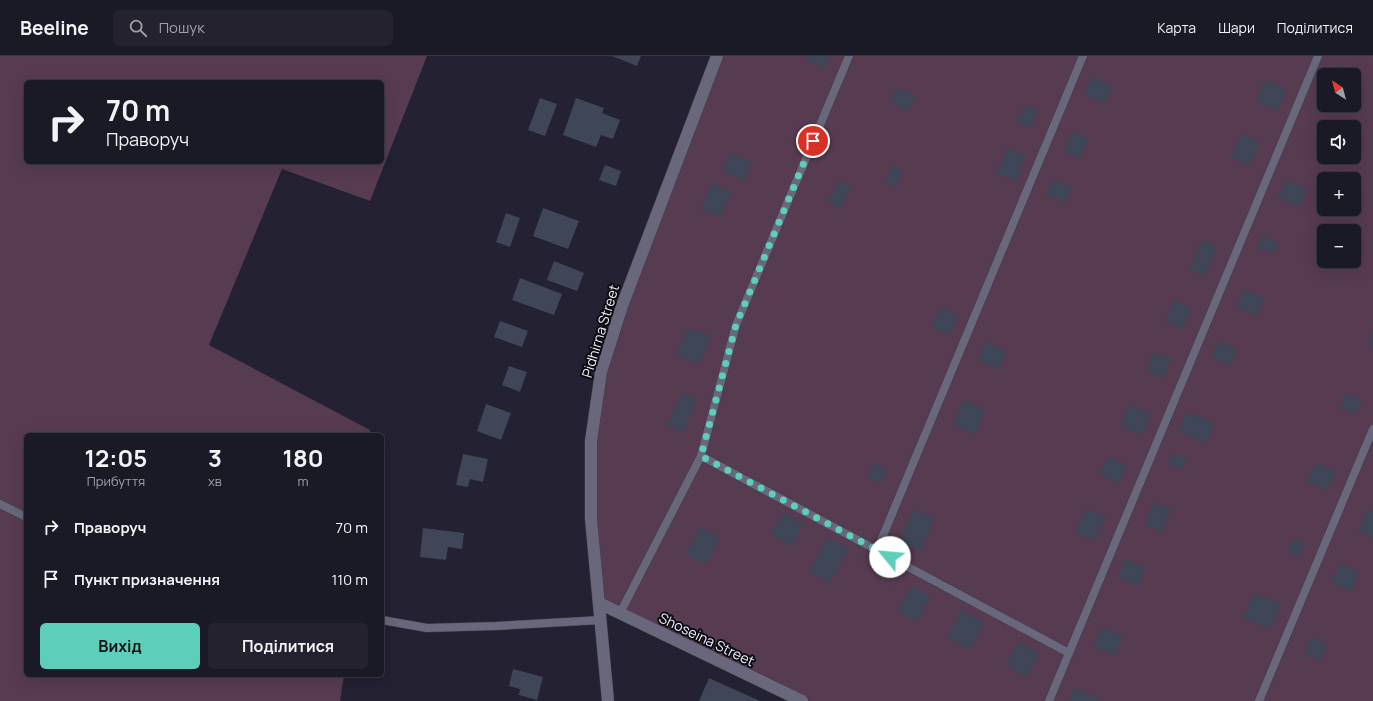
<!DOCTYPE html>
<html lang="uk">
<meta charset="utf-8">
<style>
body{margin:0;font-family:Manrope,sans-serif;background:#23222e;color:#f1f3f6;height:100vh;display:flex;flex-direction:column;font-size:15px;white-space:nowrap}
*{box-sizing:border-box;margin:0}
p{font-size:13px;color:#9fa0a7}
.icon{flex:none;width:22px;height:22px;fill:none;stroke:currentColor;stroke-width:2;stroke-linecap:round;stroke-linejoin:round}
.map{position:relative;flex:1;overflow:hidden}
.sheet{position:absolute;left:24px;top:377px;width:360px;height:244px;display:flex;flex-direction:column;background:#1a1926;border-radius:6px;box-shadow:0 4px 16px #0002,0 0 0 1px #383843}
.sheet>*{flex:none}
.top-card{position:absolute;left:24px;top:24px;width:360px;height:84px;border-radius:6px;box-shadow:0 4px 16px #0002,0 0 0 1px #383843;background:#1a1926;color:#f1f3f6;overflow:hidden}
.needle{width:26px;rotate:324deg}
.fabs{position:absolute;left:1317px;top:12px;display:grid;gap:8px}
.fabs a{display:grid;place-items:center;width:44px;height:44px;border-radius:6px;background:#1a1926;box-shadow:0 4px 16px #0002,0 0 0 1px #383843;font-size:20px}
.pin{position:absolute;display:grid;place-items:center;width:34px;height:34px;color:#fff;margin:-17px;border:2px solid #fff;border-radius:50%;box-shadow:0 1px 4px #0007}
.me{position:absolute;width:44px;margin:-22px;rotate:298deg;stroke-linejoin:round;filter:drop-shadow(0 0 3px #0008)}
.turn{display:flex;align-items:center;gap:14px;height:84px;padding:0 16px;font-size:18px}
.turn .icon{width:52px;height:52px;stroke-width:2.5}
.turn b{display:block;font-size:28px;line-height:34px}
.eta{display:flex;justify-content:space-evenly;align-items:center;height:68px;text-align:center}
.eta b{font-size:24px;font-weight:700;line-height:28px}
.primary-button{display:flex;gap:8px;margin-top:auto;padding:8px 16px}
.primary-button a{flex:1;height:46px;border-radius:6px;background:#5cceba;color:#111;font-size:16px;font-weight:700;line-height:46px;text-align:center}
.primary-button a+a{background:#23222e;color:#f1f3f6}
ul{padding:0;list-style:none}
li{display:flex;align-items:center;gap:12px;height:52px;padding:0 16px}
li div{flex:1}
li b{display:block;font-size:15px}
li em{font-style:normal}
header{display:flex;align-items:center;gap:24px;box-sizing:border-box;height:56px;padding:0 20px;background:#1a1926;border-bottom:1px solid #383843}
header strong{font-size:19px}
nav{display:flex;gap:22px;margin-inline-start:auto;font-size:14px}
.search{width:280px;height:36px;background:#23222e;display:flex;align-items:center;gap:10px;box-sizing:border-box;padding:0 14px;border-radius:6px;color:#9fa0a7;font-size:15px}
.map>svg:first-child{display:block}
.green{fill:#573b51;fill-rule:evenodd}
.building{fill:#3f4657}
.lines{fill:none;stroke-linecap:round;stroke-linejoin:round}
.service-casing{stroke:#403e4b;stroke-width:9}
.minor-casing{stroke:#403e4b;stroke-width:13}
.tertiary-casing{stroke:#403e4b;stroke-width:13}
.service{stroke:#69677b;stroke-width:8}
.minor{stroke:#69677b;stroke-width:12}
.tertiary{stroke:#69677b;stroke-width:12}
.route{stroke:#5cceba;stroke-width:7;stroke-dasharray:0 12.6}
.labels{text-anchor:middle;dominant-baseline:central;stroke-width:4;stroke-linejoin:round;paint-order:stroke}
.street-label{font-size:14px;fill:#f3f2fd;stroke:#0d0c13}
</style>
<header>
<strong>Beeline</strong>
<div class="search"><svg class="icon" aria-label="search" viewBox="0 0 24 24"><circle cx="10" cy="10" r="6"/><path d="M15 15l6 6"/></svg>Пошук</div>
<nav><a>Карта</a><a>Шари</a><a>Поділитися</a></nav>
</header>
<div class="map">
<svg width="1373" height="645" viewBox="0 0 1373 645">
<rect width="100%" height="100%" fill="#232132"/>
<g class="green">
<path d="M0,0h427l-57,145 -88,-32 -73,176 161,85v5h-344v240h318l-4,26h-340zM26,26h356v80h-356z"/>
<path d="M717,0h656v645h-571l-203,-98 -8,-84 10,-147zM1324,19h30v30h-30zM1324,71h30v30h-30zM1324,123h30v30h-30zM1324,175h30v30h-30z"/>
</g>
<g class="building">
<path d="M612,0h29l-4,10z"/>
<path d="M807,0h23l-5,12 -20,-8z"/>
<path d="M1336,8l18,7 -2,4h-20z"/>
<path d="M1091,21l22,9 -8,18 -21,-9z"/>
<path d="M1265,24l21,9 -9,22 -21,-9z"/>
<path d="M896,32l19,8 -7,15 -18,-8z"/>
<path d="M540,42l17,6 -12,32 -17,-6z"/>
<path d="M576,42l28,10 -2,5 18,7 -7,19 -12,-4 -5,12 -33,-12z"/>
<path d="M1025,49l13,6 -7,17 -13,-6z"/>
<path d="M1072,76l17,7 -9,19 -16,-6z"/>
<path d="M1241,78l18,7 -10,25 -18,-8z"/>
<path d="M1007,92l19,8 -10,25 -20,-8z"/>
<path d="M730,97l22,9 -8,18 -22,-9z"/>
<path d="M605,109l16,6 -5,15 -17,-6z"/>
<path d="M892,110l11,5 -7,16 -11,-5z"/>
<path d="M1053,123l19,8 -7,16 -19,-8z"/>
<path d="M1286,124l21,9 -8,18 -21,-9z"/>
<path d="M838,125l13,5 -10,23 -13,-6z"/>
<path d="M712,127l19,9 -10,25 -20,-8z"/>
<path d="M543,152l36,13 -11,28 -35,-13z"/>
<path d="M506,157l14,5 -10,29 -14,-5z"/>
<path d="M1262,180l16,7 -5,10 -16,-6z"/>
<path d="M1202,184l15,7 -12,29 -16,-6z"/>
<path d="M554,205l30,12 -7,18 -30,-11z"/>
<path d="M520,222l42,16 -8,21 -42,-15z"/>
<path d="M1244,234l20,8 -7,18 -21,-9z"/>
<path d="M1174,244l17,8 -8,21 -18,-8z"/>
<path d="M940,251l18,8 -8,20 -18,-8z"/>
<path d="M500,265l28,10 -6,16 -28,-10z"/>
<path d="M688,272l23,9 -12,27 -23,-9z"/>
<path d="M1373,275v17l-6,-3z"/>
<path d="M1219,285l18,8 -6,16 -19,-7z"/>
<path d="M985,286l21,9 -7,18 -21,-9z"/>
<path d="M1154,296l17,7 -8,19 -17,-7z"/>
<path d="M509,310l18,6 -7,20 -18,-7z"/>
<path d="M682,336l15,6 -14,35 -16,-7z"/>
<path d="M1346,337l16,7 -6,14 -16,-6z"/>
<path d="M963,344l22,10 -10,24 -22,-10z"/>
<path d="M486,348l25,9 -10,27 -24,-9z"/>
<path d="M1129,349l21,9 -8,21 -21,-9z"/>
<path d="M1187,356l28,11 -9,20 -28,-12z"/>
<path d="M1173,397l14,6 -5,11 -14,-6z"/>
<path d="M463,398l25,5 -5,23 -13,-3 -2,8 -12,-2z"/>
<path d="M1107,401l19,8 -7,19 -19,-9z"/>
<path d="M873,407l14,6 -7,15 -13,-6z"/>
<path d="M1315,407l20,8 -8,19 -20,-8z"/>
<path d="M1154,446l17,7 -9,23 -17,-7z"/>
<path d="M1086,453l20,8 -11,24 -20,-8z"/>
<path d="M1367,453l6,3v26l-15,-7z"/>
<path d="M913,454l21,9 -13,32 -21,-9z"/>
<path d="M783,457l21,11 -12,22 -21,-11z"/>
<path d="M700,471l20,11 -14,27 -20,-10z"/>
<path d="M423,472l41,5 -2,16 -14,-2 -2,13 -26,-3z"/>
<path d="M827,481l22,11 -19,35 -21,-11z"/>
<path d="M1293,482l12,5 -6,14 -12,-5z"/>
<path d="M1125,503l21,8 -8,19 -20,-9z"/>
<path d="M1340,507l19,9 -8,19 -20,-8z"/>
<path d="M911,530l20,10 -14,26 -20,-10z"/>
<path d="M1254,537l27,11 -10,25 -28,-11z"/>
<path d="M961,554l23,12 -14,28 -23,-12z"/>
<path d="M1102,571l21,9 -8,20 -21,-9z"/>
<path d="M1311,581l16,7 -7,17 -16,-7z"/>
<path d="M1018,586l21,12 -12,23 -21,-12z"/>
<path d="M513,613l30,8 -6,23 -18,-5 1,-6 -11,-3z"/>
<path d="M709,622l51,23h-61z"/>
<path d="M1074,632l26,11 -1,2h-30z"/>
</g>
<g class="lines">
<g class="service-casing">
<g id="service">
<path d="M701,400l368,197"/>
<path d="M0,448l26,13"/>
<path d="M877,494l206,-494"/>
<path d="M620,557l81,-157 35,-131 113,-269"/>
<path d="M382,564l45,8 69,-2 105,-6"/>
<path d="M1049,645l269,-645"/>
<path d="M1259,645l114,-272"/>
</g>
</g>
<g class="minor-casing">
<path id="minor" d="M599,547l203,98"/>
</g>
<g class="tertiary-casing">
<path id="tertiary" d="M608,645l-17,-182v-78l10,-69 21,-66 95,-250"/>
</g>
<use href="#service" class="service"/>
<use href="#minor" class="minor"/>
<use href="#tertiary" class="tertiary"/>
</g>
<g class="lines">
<path class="route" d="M813,85l-77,184 -35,131 189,101"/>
</g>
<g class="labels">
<g class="street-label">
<text transform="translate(600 275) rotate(-73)">Pidhirna Street</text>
<text transform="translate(707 583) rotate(26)">Shoseina Street</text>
</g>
</g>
</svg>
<div class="fabs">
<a><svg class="needle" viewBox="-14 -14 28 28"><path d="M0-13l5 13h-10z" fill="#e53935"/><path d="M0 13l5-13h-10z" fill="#9fa0a7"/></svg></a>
<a><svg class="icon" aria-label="sound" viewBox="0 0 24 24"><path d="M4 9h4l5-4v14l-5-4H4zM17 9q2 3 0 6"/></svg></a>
<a>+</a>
<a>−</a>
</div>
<div class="pin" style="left:813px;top:85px;background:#d93025"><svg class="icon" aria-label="arrive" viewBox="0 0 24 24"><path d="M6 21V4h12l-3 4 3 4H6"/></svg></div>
<svg class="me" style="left:890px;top:501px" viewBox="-20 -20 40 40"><circle r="19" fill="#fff"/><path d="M0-13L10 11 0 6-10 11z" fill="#5cceba"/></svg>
<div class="top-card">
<div class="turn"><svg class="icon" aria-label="right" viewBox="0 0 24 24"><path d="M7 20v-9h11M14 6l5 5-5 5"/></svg><div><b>70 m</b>Праворуч</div></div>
</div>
<section class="sheet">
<div class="eta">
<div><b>12:05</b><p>Прибуття</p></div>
<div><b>3</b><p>хв</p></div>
<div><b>180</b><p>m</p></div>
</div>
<ul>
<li><svg class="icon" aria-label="right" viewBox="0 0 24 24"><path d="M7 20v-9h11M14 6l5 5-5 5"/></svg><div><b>Праворуч</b></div><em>70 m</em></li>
<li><svg class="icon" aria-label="arrive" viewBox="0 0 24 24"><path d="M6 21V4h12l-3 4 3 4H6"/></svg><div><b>Пункт призначення</b></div><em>110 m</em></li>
</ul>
<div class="primary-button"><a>Вихід</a><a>Поділитися</a></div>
</section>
</div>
